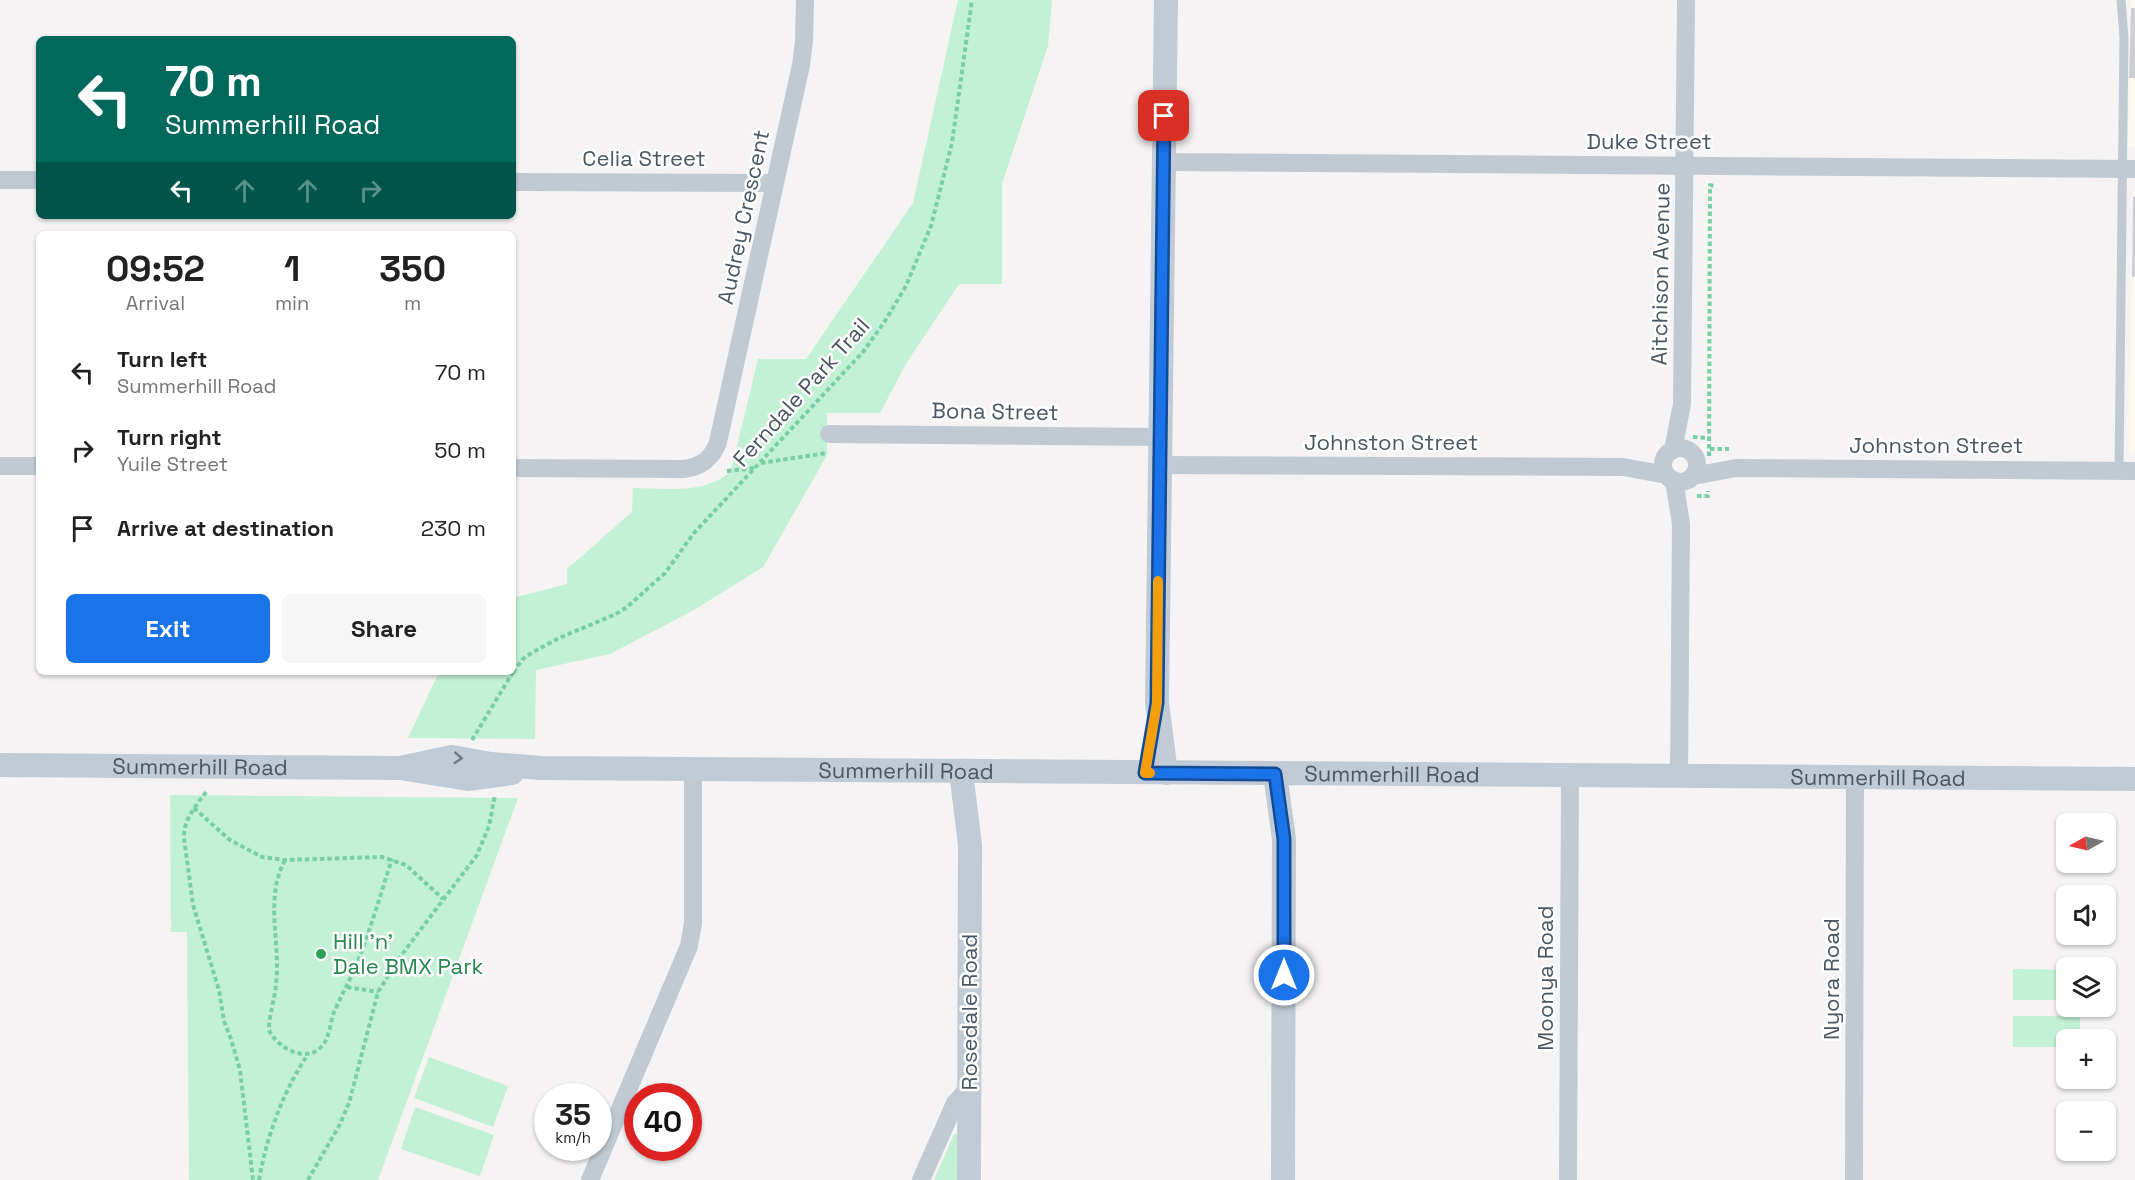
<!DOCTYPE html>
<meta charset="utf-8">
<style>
body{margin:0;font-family:"Space Grotesk",sans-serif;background:#f6f6f6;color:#222;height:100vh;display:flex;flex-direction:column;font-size:22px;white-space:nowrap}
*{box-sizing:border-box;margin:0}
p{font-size:20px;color:#767676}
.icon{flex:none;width:33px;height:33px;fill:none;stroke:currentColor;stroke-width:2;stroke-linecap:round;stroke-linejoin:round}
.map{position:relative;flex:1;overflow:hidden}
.sheet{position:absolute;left:36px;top:231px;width:480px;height:444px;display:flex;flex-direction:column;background:#fff;border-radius:9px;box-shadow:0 2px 4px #0004}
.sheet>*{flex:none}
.top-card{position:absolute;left:36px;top:36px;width:480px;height:183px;border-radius:9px;box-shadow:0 2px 4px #0004;background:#00695c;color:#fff;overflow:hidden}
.needle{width:39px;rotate:262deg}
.buttons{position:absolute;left:2056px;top:813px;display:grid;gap:12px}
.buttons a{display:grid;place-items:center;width:60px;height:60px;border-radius:9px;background:#fff;box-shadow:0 2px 4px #0004;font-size:30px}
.speed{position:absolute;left:534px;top:1083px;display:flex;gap:12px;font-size:30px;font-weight:700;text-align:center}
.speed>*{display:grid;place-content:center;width:78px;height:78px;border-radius:50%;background:#fff;box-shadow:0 2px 4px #0004;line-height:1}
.speed small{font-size:15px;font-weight:400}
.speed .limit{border:9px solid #d22;background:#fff;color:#111}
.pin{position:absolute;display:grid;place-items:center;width:51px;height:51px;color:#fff;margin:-26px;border-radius:12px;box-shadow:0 3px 9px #0006}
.me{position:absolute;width:66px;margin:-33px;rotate:0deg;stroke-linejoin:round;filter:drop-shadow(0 0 4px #0008)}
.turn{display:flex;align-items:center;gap:21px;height:126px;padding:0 30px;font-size:27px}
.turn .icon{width:78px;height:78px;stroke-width:2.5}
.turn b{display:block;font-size:42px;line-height:51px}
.lanes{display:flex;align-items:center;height:57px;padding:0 30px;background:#0003;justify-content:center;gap:30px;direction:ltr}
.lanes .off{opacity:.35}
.eta{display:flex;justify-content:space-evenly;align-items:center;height:102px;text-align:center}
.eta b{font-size:36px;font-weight:800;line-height:42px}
.button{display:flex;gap:12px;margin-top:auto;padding:12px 30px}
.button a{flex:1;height:69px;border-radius:9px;background:#1a73e8;color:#fff;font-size:24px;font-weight:800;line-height:69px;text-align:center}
.button a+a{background:#f6f6f6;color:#222}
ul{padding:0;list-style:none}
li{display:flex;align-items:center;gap:18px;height:78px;padding:0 30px}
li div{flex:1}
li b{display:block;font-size:22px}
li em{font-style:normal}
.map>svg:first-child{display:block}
.commercial{fill:#fdf9ef}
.green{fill:#c3f1d5}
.building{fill:#cdcfd5}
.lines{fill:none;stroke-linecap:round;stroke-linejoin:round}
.path{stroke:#7ad0a6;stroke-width:4;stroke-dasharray:4.5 3;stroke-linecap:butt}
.lane{stroke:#c1cad2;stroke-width:9}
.street{stroke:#c1cad2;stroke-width:18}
.secondary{stroke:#c1cbd6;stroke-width:24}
.oneway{stroke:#6e7984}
.route-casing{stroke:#114b97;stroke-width:15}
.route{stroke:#1a73e8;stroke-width:10}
.slow{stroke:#f59e0b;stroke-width:10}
.leisure-dot{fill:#2e9e5b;stroke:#fff;stroke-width:2}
.labels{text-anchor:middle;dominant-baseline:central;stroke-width:5;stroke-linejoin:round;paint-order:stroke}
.street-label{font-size:22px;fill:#4a5661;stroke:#fff}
.leisure-label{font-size:22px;fill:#27864d;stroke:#fff;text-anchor:start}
</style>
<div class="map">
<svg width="2135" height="1180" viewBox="0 0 2135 1180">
<rect width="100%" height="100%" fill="#f5f3f3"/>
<g class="commercial">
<path d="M2131,0h4v147h-7z"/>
<path d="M2133,193h2v260h-6z"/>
</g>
<g class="green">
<path d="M958,0h94l-4,46 -46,138v100h-43l-52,78 -27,51h-53v42l-64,112 -69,43 -84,44 -74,16 -1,69 -127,-1 31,-66h74v-74l54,-14v-15l65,-57 1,-24c32,0 73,7 98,-17l27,-112h48l107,-156z"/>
<path d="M170,795l348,3 -140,382h-189l-2,-248h-16z"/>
<path d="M2013,969l54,1v30h-54z"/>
<path d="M2013,1016h67v23l-13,1v7h-54z"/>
<path d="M429,1057l79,29 -15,41 -79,-29z"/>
<path d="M415,1107l79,28 -14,41 -79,-27z"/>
<path d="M954,1134h4l1,46h-25z"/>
</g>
<g class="building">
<path d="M2131,8h4v70h-6z"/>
<path d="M2133,197h2v80h-3z"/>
</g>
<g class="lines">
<g class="path">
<path d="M1693,437l16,1"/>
<path d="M1710,449h19"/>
<path d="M1709,456l1,-271 4,1"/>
<path d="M761,463l66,-10"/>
<path d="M727,471l28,-3"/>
<path d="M1697,496h11v-5"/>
<path d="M513,672l10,-13 10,-7 26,-14 57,-24 11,-7 38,-34 29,-40 169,-181 22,-31 21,-35 25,-60 21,-83 20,-143"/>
<path d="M472,740l41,-68"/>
<path d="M206,792c-10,14 -23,28 -22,46l9,67 26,85 5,31 7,18 9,31 13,110"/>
<path d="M194,808l36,32 32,17 23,3 97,-3 24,8 37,34"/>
<path d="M285,860c-21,39 -4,82 -9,124 -1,15 -7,30 -7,46 8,18 38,34 53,16 8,-9 8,-23 12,-34 8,-18 17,-34 24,-51 13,-33 23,-68 34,-102"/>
<path d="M347,987l31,5"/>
<path d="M259,1180c8,-45 24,-88 49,-126"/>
<path d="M308,1180l31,-54 10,-23 29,-111 25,-39 74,-98 12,-29 6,-31"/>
</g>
<path class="lane" d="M2119,471l5,-434 -3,-37"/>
<g class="street">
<path d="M1163,162l972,7"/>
<path d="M0,180h39"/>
<path d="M513,182l262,1"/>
<path d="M829,434l331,3"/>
<circle cx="1680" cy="465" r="17"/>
<path d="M1673,450l9,-46 4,-404"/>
<path d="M1160,465l463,2 44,8"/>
<path d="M0,466h39"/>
<path d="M513,468l170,1c18,-2 29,-10 35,-27l83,-377 3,-24 1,-41"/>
<path d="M1693,476l43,-8 399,3"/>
<path d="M1674,480l7,44 -2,252"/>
<path d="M590,1180l99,-234 4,-23v-154"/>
<path d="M921,1180l34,-77 14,-15"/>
<path d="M1568,1180l2,-405"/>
<path d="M1854,1180l1,-403"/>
</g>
<g class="secondary">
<path id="s1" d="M0,765l400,3 68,11 44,-6"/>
<path id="s2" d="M400,768l52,-11 39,7 50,4 1594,11"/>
<path d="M961,772l9,73 -1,335"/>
<path d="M1166,773l-9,-70 9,-703"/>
<path d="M1275,774l9,65 -1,341"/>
</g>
</g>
<defs><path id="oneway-chevron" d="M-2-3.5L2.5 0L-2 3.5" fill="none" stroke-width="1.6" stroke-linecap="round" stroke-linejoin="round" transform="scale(1.5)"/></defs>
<use class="oneway" href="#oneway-chevron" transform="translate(458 758) rotate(4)"/>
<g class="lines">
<g class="route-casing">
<path id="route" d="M1164,116l-7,587 -12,70 130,1 9,65v136"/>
</g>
<use href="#route" class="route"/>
<path class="slow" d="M1150,773h-5l12,-70 1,-122"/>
</g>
<circle class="leisure-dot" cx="321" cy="954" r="6"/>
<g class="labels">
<g class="street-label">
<text x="1649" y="141">Duke Street</text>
<text x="644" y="158">Celia Street</text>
<text transform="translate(743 217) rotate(-78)">Audrey Crescent</text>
<text transform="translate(1660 274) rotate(-89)">Aitchison Avenue</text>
<text transform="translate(801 392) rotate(-48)">Ferndale Park Trail</text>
<text transform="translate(995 411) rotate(1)">Bona Street</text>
<text x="1391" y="442">Johnston Street</text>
<text x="1936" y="445">Johnston Street</text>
<text stroke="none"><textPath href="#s1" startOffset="200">Summerhill Road</textPath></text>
<text stroke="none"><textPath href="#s2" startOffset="508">Summerhill Road</textPath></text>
<text stroke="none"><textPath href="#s2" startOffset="994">Summerhill Road</textPath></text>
<text stroke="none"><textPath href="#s2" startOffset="1480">Summerhill Road</textPath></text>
<text transform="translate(1545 978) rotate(-90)">Moonya Road</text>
<text transform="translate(1831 979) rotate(-90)">Nyora Road</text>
<text transform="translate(969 1012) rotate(-90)">Rosedale Road</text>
</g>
<g class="leisure-label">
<text x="333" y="941">Hill 'n'<tspan x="333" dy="25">Dale BMX Park</tspan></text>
</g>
</g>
</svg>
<div class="buttons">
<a><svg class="needle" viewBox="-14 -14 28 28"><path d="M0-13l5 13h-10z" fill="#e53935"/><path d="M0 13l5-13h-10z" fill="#767676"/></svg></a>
<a><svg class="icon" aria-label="sound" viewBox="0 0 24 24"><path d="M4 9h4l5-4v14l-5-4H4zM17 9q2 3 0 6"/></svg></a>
<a><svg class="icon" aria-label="layers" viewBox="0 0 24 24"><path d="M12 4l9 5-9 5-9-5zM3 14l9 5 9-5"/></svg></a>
<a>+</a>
<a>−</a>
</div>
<div class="speed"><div>35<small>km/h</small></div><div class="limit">40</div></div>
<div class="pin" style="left:1164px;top:116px;background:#d93025"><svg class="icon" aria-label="arrive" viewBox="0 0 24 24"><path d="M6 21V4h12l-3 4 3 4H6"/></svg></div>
<svg class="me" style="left:1284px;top:975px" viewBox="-20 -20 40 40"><circle r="17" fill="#1a73e8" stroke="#fff" stroke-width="3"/><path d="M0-11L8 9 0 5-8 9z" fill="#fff"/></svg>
<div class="top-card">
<div class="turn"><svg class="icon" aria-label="left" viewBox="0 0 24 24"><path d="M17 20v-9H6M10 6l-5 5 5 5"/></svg><div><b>70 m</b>Summerhill Road</div></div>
<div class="lanes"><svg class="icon" aria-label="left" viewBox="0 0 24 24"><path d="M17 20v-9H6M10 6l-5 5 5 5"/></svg><svg class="icon off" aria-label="ahead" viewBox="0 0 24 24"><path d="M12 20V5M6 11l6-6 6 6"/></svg><svg class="icon off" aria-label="ahead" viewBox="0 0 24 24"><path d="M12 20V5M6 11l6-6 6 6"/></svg><svg class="icon off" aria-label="right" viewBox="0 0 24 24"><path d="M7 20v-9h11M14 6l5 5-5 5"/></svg></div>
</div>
<section class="sheet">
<div class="eta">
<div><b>09:52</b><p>Arrival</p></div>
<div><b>1</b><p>min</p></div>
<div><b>350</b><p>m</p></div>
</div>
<ul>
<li><svg class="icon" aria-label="left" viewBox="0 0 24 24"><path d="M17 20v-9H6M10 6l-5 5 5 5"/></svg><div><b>Turn left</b><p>Summerhill Road</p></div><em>70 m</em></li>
<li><svg class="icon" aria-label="right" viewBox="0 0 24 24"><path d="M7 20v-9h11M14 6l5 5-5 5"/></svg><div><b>Turn right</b><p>Yuile Street</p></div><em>50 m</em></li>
<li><svg class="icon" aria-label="arrive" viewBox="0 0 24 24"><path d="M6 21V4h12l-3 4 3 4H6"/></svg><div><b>Arrive at destination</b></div><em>230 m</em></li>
</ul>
<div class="button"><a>Exit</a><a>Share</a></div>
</section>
</div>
